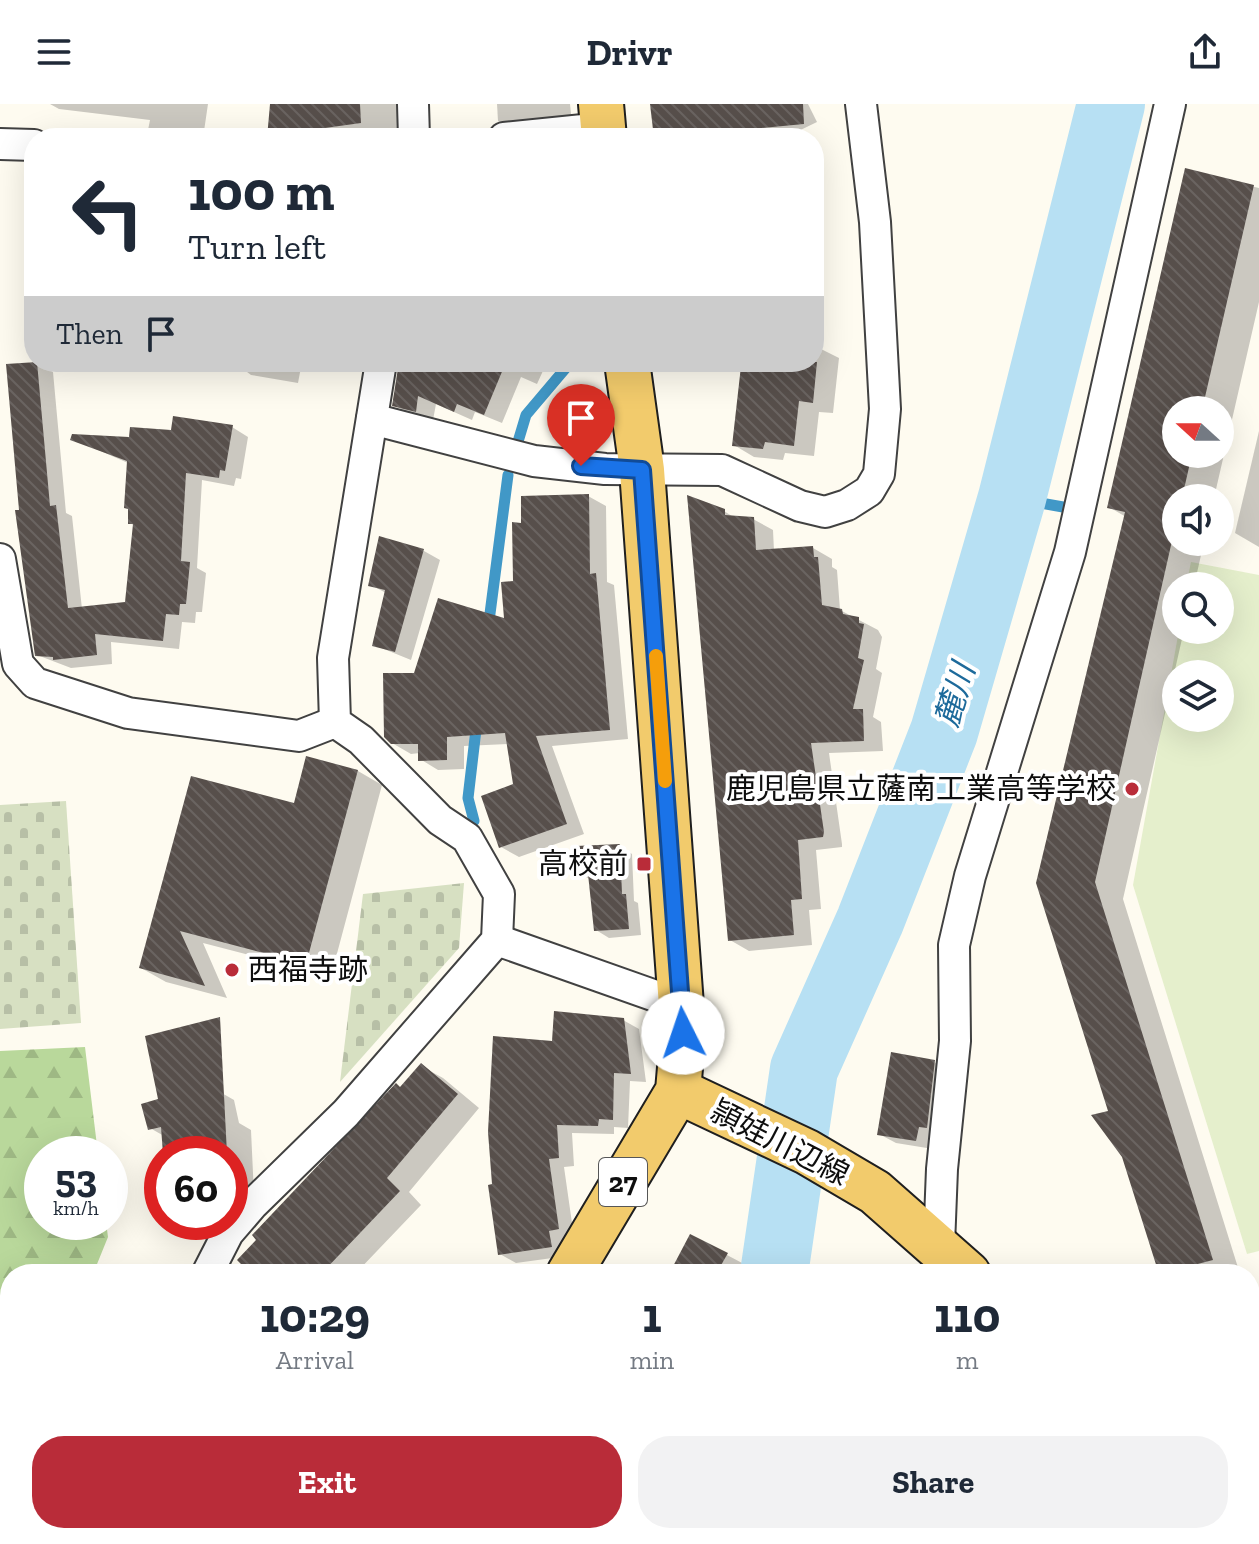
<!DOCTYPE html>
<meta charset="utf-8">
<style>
body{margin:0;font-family:"Zilla Slab","Noto Sans JP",serif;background:#f2f2f3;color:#1f2937;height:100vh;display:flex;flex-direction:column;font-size:30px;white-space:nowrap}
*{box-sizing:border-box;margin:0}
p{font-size:26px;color:#747a83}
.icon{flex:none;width:44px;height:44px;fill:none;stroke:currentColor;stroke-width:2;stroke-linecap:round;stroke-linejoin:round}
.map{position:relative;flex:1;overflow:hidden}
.drawer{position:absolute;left:0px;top:1160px;width:1260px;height:280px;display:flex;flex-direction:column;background:#fff;border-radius:32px 32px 0 0;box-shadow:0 8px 32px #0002}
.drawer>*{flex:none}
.top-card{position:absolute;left:24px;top:24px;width:800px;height:244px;border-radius:32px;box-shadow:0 8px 32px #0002;background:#fff;color:#1f2937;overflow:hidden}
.needle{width:52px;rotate:291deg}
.fabs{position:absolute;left:1162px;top:292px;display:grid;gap:16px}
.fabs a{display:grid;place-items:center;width:72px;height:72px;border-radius:50%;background:#fff;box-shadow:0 8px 32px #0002;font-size:40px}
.speed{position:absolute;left:24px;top:1032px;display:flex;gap:16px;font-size:40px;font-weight:700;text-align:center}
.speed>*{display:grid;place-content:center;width:104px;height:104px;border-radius:50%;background:#fff;box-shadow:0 8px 32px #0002;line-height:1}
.speed small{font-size:20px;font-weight:400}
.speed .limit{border:12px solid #d22;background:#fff;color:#111}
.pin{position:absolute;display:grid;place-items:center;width:68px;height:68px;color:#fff;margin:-82px -34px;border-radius:50% 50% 50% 0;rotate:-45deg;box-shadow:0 0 8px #0007}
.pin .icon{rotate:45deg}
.me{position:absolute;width:88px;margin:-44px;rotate:356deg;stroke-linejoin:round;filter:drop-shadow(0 0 6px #0008)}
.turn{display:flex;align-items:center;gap:28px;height:168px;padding:0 32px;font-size:36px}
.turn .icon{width:104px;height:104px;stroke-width:2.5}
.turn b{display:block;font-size:56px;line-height:68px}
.then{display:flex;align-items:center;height:76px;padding:0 32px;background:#0003;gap:16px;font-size:30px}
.eta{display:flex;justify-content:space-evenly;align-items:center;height:136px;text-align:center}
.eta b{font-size:48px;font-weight:700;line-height:56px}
.cta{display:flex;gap:16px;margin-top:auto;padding:16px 32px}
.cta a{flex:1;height:92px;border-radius:32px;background:#b92c39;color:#fff;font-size:32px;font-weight:700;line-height:92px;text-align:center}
.cta a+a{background:#f2f2f3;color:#1f2937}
header{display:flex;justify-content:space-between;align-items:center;height:104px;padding:0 32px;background:#fff;font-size:36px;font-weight:700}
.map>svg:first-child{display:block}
.forest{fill:url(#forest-firs)}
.cemetery{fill:url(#cemetery-stones)}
.pitch{fill:#e5efcc;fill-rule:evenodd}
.shadow{fill:#0003;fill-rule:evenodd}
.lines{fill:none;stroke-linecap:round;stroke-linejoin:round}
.stream{stroke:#4198c7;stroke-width:11}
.river{stroke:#b7e0f3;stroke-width:68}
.building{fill:url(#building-back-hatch)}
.minor-casing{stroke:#414141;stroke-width:34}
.primary-casing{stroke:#1f1f1f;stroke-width:48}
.minor{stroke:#fff;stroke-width:30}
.primary{stroke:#f2cb6c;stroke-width:44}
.route-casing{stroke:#114b97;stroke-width:20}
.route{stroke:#1a73e8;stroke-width:14}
.slow{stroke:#f59e0b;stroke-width:14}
.poi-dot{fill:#b92c39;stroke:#fff;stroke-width:3}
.labels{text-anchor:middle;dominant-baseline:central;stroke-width:8;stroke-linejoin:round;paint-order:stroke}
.shield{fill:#fff;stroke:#565656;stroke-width:2}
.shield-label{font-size:28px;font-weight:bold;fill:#0e0e0e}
.poi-label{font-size:30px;fill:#0e0e0e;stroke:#fff;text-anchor:end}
.street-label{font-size:30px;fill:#0e0e0e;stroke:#fff}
.water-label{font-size:32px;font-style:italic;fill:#1d6a9b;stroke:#fff}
</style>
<header><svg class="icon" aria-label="menu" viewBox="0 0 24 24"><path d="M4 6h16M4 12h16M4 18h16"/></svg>Drivr<svg class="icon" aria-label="share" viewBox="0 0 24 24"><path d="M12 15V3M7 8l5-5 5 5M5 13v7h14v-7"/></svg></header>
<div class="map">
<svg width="1259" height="1440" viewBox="0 0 1259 1440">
<defs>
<pattern id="forest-firs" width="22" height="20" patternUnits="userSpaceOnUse" patternTransform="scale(2)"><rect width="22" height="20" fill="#b9d89b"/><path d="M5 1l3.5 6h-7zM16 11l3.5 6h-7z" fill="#9eb884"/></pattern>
<pattern id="cemetery-stones" width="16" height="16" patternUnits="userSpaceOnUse" patternTransform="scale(2)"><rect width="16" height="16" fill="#d7e0c2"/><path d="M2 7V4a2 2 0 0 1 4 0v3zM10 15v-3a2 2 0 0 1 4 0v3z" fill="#b7bfa6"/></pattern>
<pattern id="building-back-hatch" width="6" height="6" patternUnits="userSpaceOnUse" patternTransform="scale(2)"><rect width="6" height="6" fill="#574f4b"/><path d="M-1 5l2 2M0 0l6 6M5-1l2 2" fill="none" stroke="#6a6461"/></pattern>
</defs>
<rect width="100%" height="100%" fill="#fefbf0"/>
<path class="forest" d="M85,943l13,107h-56v68h64l2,15 -15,37h-83v64l-10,2v-289z"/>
<g class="cemetery">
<path d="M66,697l15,222 -81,6v-224z"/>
<path d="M464,779l-5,65 -119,134 23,-188z"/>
</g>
<path class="pitch" d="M1191,458l68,13v676l-12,3 -114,-369 46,-255h41v-44h-34zM1176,570h44v44h-44z"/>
<g class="shadow">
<path d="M50,0h158l-5,34h-40l-15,-8 2,-10 -91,-11z"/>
<path d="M270,0h138l2,23 -87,11h-46l-7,-4z"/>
<path d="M497,0h73l2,19 -57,7 -17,-9z"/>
<path d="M652,0h156l9,18 -33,16h-128z"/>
<path d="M1187,67l72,17v114l-45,196h-38v44h28l-10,44h-18v44h8l-61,269 117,375h-79l-123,-391 88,-366 -17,-10zM1176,306h44v44h-44z"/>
<path d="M814,193l8,4 -7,45 24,12 -6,55 -14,-1 -5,44 -29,-3 -2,7 -29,-3 -20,-12 9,-83h71z"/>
<path d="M234,258h68l-4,21 -47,-8z"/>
<path d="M400,258h147l-10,22 -16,-7 -19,46 -27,-11 -3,8 -36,-16 -3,16 -21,-5 -18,-10z"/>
<path d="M37,259l16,9 13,141 6,3 10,93 45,-5 8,-78 -5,-3 -2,-60 -55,-24h58l101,-12 16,10 -7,42 -5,-1 -2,8 -32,-6 -5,88 9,5 -4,39h-6l-1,11 -13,-1 -3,27 -68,-7 1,22 -41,4 -34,-13 -16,-144z"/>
<path d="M1259,327v116l-24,-14z"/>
<path d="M588,392l18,10 1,76 7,3 14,154 -76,7 32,88 -65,23 -18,-10 14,-62 -7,-41 -44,2v23l-26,1 -18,-11v-6l-9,1 -19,-11 23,-68 91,-54 17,-96z"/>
<path d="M724,407l11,7 18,1 20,11 1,21 39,-3 19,11v8l5,3 3,40 38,20 4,7 -6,32 6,4 -9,44 8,5 2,29 -54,2 13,91v3l-26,3 5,59 -12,1 3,35 -63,6 -19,-11z"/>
<path d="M380,435l44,12 16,9 -29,100 -37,-15 12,-52 -15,-8z"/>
<path d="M358,667l24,14 -51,191 -128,-33 24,55 -61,-16 -25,-14 154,-162z"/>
<path d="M620,742l12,8 2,47 4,2 3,32 -32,3 -13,-8 -5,-50 -12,-7z"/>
<path d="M623,916l16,9 7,53 -16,-1 -2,47 -14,-1v7l-42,-1 2,33 -10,1 10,70 -7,19 -51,7 -16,-9 -6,-68 60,-143z"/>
<path d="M934,958l17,9 -18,78 -37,-6 -17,-9z"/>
<path d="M421,962l22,12 36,30 -70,84 12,13 -66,69h-101l5,-34z"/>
<path d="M220,988l14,8 5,23 12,7 3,65h-24v-41h-65l-1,-18 -14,-8z"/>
<path d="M691,1132l53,28 -4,6 3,4h-72z"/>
<path d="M10,1258v160l-7,-4 1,-6 -4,-2v-117z"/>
<path d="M1250,1321l9,13v25l-9,7z"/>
<path d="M19,1430h39l-3,10z"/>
<path d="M201,1430h92l-1,10h-91z"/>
<path d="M591,1430h47l-4,10h-17z"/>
<path d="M654,1430h53l-3,10h-52z"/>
<rect x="827" y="1430" width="86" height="10"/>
<path d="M1070,1430h62l9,10h-80z"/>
</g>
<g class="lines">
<g class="stream">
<path d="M517,341l9,-30 44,-52"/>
<path d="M1012,394l51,9"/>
<path d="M488,525l20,-154"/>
<path d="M474,717l-6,-23 9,-77"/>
</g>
<g class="river">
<path d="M774,1170l30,-205 66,-148 74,-189 68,-234 99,-394"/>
<path d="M764,1440v-10"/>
</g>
</g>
<g class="building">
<path d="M270,0h90l1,19 -58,8 -1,7h-35z"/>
<path d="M650,0h153l1,20 -150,14z"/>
<path d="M1185,64l69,17 -52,225h-26v44h16l-10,44h-6v25l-81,359 118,378 -54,14 -37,-117 -31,-42 17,-4 -72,-228 89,-371 -18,-4z"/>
<path d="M37,258l13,144 6,-1 12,103 57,-6 8,-78h-5v-15l-4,-1 3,-47 -57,-21 2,-6 57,3 1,-10 41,3 2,-14 60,9 -8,46 -5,-1 -1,8 -33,-5 -5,88 9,1 -4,42h-6l-1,11 -13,-1 -3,27 -68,-7 2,21 -44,5v-3l-18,-1 -20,-146h4l-13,-146z"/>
<path d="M399,258h107l-22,53 -27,-11 -3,8 -36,-16 -2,16 -24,-6z"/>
<path d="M753,258h64l-4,41 -14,-2 -5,45 -29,-4 -2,7 -31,-3 9,-80 11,1z"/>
<path d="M589,390l1,80 6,-1 14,157 -74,6 31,88 -68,24 -18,-52 32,-12 -8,-51 -58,4v23l-29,1v-17h-27l-7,-7 -1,-64h31l24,-75 66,20 -3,-36 12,-1 -1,-59 9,1v-27z"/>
<path d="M687,391l38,14v6l29,2 2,33 57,-4 1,11h4l4,48 20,4 1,5 16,3v6l5,1 -6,34 6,2 -11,49h10l1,32 -53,2 13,89 -1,5 -25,3 4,59 -11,1 3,35 -66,6z"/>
<path d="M379,432l45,13 -29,103 -23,-6 13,-56 -17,-4z"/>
<path d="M306,652l52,14 -52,194 -126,-33 25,55 -66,-18 52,-192 103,27z"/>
<path d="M620,740l2,50h4l3,35 -35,2 -6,-57 -11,1 -1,-29z"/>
<path d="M554,907l70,7 7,56 -17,-1 -1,47 -14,-1 -1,7 -41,-1 2,33 -10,1 10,70 -10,2 3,16 -54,8 -10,-70 4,-1 -4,-52 5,-96 59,5z"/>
<path d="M220,913l7,137h-64l-2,-27 -13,3 -7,-26 17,-5 -13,-63z"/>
<path d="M891,948l44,8 -8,68 -8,-1 -3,14 -39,-6z"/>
<path d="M421,959l37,31 -71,84 13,13 -79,83h-70l-14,-14 19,-20 -4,-5 144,-152 4,4z"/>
<path d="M690,1130l38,19 -12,21h-47z"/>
</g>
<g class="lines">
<g class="minor-casing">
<g id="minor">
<path d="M413,0l1,34"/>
<path d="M504,34l99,-10"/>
<path d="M0,40l34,1"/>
<path d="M372,315l162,42 71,8 117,1 78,36 25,6 22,-7 22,-14 10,-17 6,-65 -10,-187 -14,-118"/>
<path d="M0,455l18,105 17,19 93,30 171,23 36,-14"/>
<path d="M497,836l184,65"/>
<path d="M939,1141l3,-76 13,-128 -1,-96 16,-69 100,-324 100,-448"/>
<path d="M207,1170l21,-41 25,-29 93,-91 151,-173 2,-46 -32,-56 -27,-18 -79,-80 -26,-18 -2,-64 48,-296"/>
<path d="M62,1440l4,-10"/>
<path d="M632,1440l3,-10"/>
<path d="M1003,1440l15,-10"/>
</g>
</g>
<g class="primary-casing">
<g id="primary">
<path d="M601,0l3,34"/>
<path d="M678,987l129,61 68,40 93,82"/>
<path d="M569,1170l109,-183 5,-58 -41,-563 -15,-108"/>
<path d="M1193,1430l8,10"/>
<path d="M413,1440l6,-10"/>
</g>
</g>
<use href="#minor" class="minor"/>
<use href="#primary" class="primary"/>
</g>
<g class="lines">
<g class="route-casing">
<path id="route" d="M581,362l61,4 41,563"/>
</g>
<use href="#route" class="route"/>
<path class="slow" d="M656,552l9,125"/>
</g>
<g class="poi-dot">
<circle cx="1132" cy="685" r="8"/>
<rect x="636" y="752" width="16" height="16" rx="4"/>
<circle cx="232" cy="866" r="8"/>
</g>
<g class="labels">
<rect class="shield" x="599" y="1054" width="48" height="48" rx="6"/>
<g class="shield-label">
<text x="623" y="1078">27</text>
</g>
<g class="poi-label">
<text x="1116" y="685">鹿児島県立薩南工業高等学校</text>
<text x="628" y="760">高校前</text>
<text x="248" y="866" text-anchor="start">西福寺跡</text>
</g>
<g class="street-label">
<text transform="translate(780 1039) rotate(27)">頴娃川辺線</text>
</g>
<g class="water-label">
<text transform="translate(955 591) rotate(-73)">麓川</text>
</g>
</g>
</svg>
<div class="fabs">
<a><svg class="needle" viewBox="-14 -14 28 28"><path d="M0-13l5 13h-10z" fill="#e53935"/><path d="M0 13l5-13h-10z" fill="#747a83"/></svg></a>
<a><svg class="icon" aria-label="sound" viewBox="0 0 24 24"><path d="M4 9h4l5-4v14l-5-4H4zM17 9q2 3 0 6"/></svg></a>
<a><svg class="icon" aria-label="search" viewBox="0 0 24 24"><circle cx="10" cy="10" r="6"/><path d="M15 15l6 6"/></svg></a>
<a><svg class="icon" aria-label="layers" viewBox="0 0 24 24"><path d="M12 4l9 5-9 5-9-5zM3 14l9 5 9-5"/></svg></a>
</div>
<div class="speed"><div>53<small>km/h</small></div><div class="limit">60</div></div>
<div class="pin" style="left:581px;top:362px;background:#d93025"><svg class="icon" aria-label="arrive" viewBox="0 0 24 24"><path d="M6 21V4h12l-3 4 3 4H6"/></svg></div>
<svg class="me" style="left:683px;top:929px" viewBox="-20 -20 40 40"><circle r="19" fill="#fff"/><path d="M0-13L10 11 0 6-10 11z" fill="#1a73e8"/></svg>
<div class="top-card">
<div class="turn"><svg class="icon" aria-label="left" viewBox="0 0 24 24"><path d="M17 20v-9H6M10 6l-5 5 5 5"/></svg><div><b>100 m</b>Turn left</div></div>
<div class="then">Then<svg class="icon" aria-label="arrive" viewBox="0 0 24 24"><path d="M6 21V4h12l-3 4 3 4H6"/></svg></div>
</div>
<section class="drawer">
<div class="eta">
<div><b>10:29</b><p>Arrival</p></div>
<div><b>1</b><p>min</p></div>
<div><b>110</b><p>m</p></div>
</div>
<div class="cta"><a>Exit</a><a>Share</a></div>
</section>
</div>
